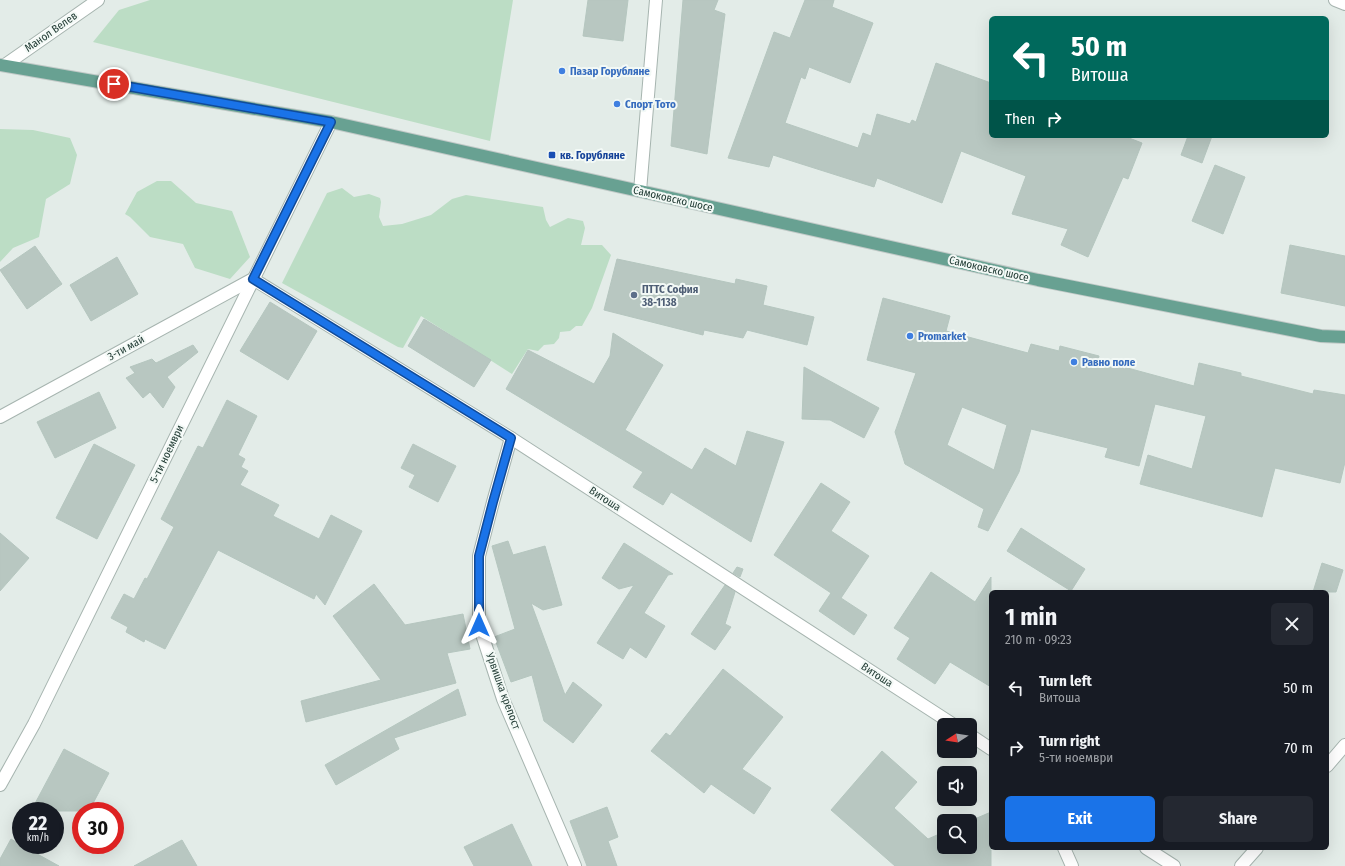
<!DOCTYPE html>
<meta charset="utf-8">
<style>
body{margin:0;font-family:"Fira Sans Condensed",sans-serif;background:#242831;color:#f1f3f6;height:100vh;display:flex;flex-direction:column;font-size:15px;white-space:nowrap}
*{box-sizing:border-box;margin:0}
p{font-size:13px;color:#9ea1a6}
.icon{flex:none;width:22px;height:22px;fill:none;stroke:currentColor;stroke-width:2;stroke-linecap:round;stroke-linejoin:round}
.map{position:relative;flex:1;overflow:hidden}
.side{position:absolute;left:989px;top:590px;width:340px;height:260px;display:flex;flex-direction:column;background:#171b24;border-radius:6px;box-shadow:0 4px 16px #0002}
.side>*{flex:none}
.banner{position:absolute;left:989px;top:16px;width:340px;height:122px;border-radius:6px;box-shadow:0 4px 16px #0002;background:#00695c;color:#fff;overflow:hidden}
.needle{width:26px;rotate:258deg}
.controls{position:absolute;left:937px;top:718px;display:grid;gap:8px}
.controls a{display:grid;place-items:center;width:40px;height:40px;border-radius:6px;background:#171b24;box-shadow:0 4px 16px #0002;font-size:20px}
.speed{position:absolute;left:12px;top:802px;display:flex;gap:8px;font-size:20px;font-weight:700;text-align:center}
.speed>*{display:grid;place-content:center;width:52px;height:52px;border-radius:50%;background:#171b24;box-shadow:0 4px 16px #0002;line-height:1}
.speed small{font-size:10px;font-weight:400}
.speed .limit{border:6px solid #d22;background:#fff;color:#111}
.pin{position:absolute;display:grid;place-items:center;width:34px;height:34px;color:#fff;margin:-17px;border:2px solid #fff;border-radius:50%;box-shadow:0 1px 4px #0007}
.me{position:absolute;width:44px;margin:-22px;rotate:0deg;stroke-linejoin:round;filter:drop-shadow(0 0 3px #0008)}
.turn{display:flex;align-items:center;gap:14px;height:84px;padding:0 16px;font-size:18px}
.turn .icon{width:52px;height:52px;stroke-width:2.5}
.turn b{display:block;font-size:28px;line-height:34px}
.then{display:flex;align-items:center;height:38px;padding:0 16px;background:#0003;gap:8px;font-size:15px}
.round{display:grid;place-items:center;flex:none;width:42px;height:42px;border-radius:6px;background:#242831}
.headline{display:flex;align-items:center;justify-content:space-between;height:68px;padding:0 16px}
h1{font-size:24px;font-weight:700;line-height:30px}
.button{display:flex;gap:8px;margin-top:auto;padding:8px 16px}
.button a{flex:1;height:46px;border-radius:6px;background:#1a73e8;color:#fff;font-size:16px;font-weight:700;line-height:46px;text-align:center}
.button a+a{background:#242831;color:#f1f3f6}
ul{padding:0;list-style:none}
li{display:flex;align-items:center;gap:12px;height:60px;padding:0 16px}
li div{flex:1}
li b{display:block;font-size:15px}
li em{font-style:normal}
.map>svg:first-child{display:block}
.green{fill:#bcddc5}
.building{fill:#b8c7c1;stroke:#b5c6bf;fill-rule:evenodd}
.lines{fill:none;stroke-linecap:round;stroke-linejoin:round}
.minor-casing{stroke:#a6b4af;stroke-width:14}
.major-casing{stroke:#c1c9c7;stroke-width:14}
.minor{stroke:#fff;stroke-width:12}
.major{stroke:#68a192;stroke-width:12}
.route-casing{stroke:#114b97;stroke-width:10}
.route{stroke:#1a73e8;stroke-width:7}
.shop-dot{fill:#3f7fe0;stroke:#f3f9f6;stroke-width:1.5}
.transit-dot{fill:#1a4fb4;stroke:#f3f9f6;stroke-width:1.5}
.service-dot{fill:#5c6f8a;stroke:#f3f9f6;stroke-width:1.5}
.labels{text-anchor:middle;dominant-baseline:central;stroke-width:4;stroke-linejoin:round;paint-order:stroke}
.street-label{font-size:11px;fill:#233d36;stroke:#f3f9f6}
.shop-label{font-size:11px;font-weight:bold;fill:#366cbe;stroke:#f3f9f6;text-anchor:start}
.transit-label{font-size:11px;font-weight:bold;fill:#164399;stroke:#f3f9f6;text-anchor:start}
.service-label{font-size:11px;font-weight:bold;fill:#4e5e75;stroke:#f3f9f6;text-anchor:start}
</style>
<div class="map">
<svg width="1345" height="866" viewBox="0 0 1345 866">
<rect width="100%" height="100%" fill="#e3ece8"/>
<g class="green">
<path d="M150,0h363l-23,141 -397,-99 26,-32z"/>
<path d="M0,129l33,1 37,8 7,17 -7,29 -24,15 -7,38 -26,11 -13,14z"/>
<path d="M157,181h14l25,22 36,8 18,46 -20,22 -35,-11 -12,-24 -33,-7 -20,-20 -5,-3 12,-22z"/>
<path d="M342,188l12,9 15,-3 11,4 1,4 -2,15 4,9 19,-2 29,-9 21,-16 14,-4 77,12 3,13 4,7 18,-9 15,3 2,7 -4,17h21l9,10 -19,53 -10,18h-6l-6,5 -10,1 -1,6 -5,6 -10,1 -6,6 -10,-2 -16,25 -91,-58 -18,32 -5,-1 -116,-64 45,-90z"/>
</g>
<g class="building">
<path d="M588,0h40l-5,41 -40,-5z"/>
<path d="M683,0h35l-4,10 11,4 -18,140 -36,-8z"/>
<path d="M805,0h29l-2,7 41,16 -23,60 -41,-16 -4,12 -4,-2 -16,46 73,25 5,-15 8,3 6,-22 33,10 2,-4 4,2 20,-59 55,20v53h133l18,7 -14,36 -5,-2 -35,80 -27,-12 7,-16 -56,-15 14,-38 -65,-25 -19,52 -65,-25 -3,9 -101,-32 -4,12 -41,-9 46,-126 16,6z"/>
<path d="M1188,136h24l-10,27 -21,-8z"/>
<path d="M1215,165l30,12 -22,57 -31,-13z"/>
<path d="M1290,245l55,11v50l-64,-13z"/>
<path d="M35,246l27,38 -35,25 -27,-39z"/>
<path d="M117,257l21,37 -47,27 -21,-36z"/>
<path d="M617,259l118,25 1,-5 31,7 -4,19 51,12 -7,28 -60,-15 -4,8 -39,-8 -1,5 -99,-25z"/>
<path d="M883,298l67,18 -4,15 82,22 3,-9 28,7 1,-5 39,10 -1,4 96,26 5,-23 42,10v3l72,18 1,-4 31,5v67l-5,21 -65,-15 -13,49 -122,-33 8,-29 44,14 14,-53 -51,-12 -16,62 -34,-9 3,-9 -77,-19 -12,43 -31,59 -10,-4 6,-18 -79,-45 -10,-32 21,-59 -49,-13zM962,407l45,18 -13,45 -47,-25z"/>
<path d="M270,302l47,29 -29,49 -48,-29z"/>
<path d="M424,319l67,41 -17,27 -66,-41z"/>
<path d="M613,333l50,32 -38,65 67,40 13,-22 31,18 11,-35 37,11 -33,100 -80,-50 -8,13 -30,-18 10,-15 -137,-83 22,-39 66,34 16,-28z"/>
<path d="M193,345l5,7 -31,25 8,10 -12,21 -13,-16 -7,6 -17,-20 9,-5 -5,-6 22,-8 4,4z"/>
<path d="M804,367l75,41 -15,30 -34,-18 -28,-1z"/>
<path d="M99,392l17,36 -61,30 -18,-36z"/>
<path d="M227,400l30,16 -19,39 7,4 -4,8 7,4 -8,14 39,20 -6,11 46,23 12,-24 31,16 -37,74 -9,-11 -2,5 -96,-49 -53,99 -20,-10 -1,3 -18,-10 2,-5 -17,-9 13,-24 10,5 11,-21 2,1 27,-52 -13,-8 37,-73 5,2z"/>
<path d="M94,444l41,21 -38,74 -41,-21z"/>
<path d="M413,444l43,22 -18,36 -29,-15 6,-12 -14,-7z"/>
<path d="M821,483l29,19 -19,29 38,25 -28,42 26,17 -13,20 -35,-24 12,-18 -57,-38z"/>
<path d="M1021,528l64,41 -14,22 -64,-40z"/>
<path d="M0,533l29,25 -29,33z"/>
<path d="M508,541l5,14 32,-9 17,59 -19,5 -12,-7 34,92 8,-13 29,23 -29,38 -29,-22 -12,-46 -21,7 -17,-45 21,-8 -23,-83z"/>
<path d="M624,543l49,31 -5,1 -24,38 21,13 -19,32 -16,-11 -7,12 -26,-16 37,-58 -15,4 -17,-11z"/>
<path d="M1322,563l21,7 -7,22h-23z"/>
<path d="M737,567l6,2 -3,8 -7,-4z"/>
<path d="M931,572l44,30 16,-25v110l-41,-25 -15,22 -38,-25 13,-21 -16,-10z"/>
<path d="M374,584l31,41 58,-11 7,35 -23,4 9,30 -150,39 -5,-21 80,-21 -48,-64z"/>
<path d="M725,585l10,7 -10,32 6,3 -16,23 -24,-16z"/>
<path d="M723,669l60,48 -41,52 29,19 -17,26 -43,-30 -7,9 -53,-42 15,-18 4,3z"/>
<path d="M458,689l8,26 -72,23 5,11 -63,36 -11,-20z"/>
<path d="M64,749l45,24 -20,38h-58z"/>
<path d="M882,751l35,31 -23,26 34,31 16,-7v15h26v-26l21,-9v54h-96l-64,-56z"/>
<path d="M607,807l11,30 -10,4 9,25h-30l-17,-45z"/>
<path d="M512,824l20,42h-58l-10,-19z"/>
<path d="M11,839l10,6 38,21h-59v-7z"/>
<path d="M182,840l15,26h-63z"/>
</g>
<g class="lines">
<g class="minor-casing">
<g id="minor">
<path d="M1335,0l10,4"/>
<path d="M5,65l93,-65"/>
<path d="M640,191l16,-191"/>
<path d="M0,417l253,-138 258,159 443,287"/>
<path d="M511,438l-18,64 -14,54v69l24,74 72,167"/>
<path d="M970,735l21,14"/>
<path d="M1327,766l18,-21"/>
<path d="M0,785l34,-61 297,-602"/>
<path d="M1064,848l8,18"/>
<path d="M1146,848l28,18"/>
<path d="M1241,866l16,-18"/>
</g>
</g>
<g class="major-casing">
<path id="major" d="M0,65l331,57 707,158 283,56 24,1"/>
</g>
<use href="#minor" class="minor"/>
<use href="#major" class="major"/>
</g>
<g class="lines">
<g class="route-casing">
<path id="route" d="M114,84l217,38 -78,157 258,159 -18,64 -14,54v69"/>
</g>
<use href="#route" class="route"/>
</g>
<g class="shop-dot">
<circle cx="562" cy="71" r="4"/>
<circle cx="617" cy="104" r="4"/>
<circle cx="910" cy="336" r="4"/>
<circle cx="1074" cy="362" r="4"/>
</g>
<rect class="transit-dot" x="548" y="151" width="8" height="8" rx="2"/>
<circle class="service-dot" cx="634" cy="295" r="4"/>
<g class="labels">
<g class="street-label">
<text transform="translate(51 32) rotate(-35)">Манол Велев</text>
<text transform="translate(673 199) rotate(13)">Самоковско шосе</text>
<text transform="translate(989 269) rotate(13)">Самоковско шосе</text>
<text transform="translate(126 348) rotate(-29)">3-ти май</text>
<text transform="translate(167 454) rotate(-64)">5-ти ноември</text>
<text transform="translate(605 499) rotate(33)">Витоша</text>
<text transform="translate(877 675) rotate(33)">Витоша</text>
<text transform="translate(503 691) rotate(70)">Урвишка крепост</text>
</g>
<g class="shop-label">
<text x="570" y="71">Пазар Горубляне</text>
<text x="625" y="104">Спорт Тото</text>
<text x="918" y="336">Promarket</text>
<text x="1082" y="362">Равно поле</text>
</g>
<g class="transit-label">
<text x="560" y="155">кв. Горубляне</text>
</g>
<g class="service-label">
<text x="642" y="289">ПТТС София<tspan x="642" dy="13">38-1138</tspan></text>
</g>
</g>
</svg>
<div class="controls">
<a><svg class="needle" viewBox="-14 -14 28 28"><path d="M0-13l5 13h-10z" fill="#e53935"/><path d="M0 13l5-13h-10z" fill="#9ea1a6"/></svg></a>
<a><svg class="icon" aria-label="sound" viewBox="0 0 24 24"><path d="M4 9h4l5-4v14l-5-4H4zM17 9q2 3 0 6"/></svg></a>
<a><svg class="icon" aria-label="search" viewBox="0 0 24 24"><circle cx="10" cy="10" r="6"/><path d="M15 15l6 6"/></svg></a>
</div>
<div class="speed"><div>22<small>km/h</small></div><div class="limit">30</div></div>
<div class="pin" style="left:114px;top:84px;background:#d93025"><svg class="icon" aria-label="arrive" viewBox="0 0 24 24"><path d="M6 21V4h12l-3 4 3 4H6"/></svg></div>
<svg class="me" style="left:479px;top:625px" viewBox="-20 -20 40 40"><path d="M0-17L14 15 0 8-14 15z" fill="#1a73e8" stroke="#fff" stroke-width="4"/></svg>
<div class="banner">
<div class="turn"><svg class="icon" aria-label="left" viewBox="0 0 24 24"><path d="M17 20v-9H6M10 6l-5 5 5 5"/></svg><div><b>50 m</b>Витоша</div></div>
<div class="then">Then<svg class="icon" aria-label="right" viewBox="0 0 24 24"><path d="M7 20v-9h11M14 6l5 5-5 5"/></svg></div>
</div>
<section class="side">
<div class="headline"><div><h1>1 min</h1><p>210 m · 09:23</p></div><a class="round"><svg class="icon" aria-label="close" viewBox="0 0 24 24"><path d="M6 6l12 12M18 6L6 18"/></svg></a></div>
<ul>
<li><svg class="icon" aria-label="left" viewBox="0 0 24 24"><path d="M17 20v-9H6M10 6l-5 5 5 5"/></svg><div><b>Turn left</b><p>Витоша</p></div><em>50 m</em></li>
<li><svg class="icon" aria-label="right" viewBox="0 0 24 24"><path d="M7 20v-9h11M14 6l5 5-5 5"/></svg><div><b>Turn right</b><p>5-ти ноември</p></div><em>70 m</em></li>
</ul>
<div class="button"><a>Exit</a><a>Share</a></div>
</section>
</div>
